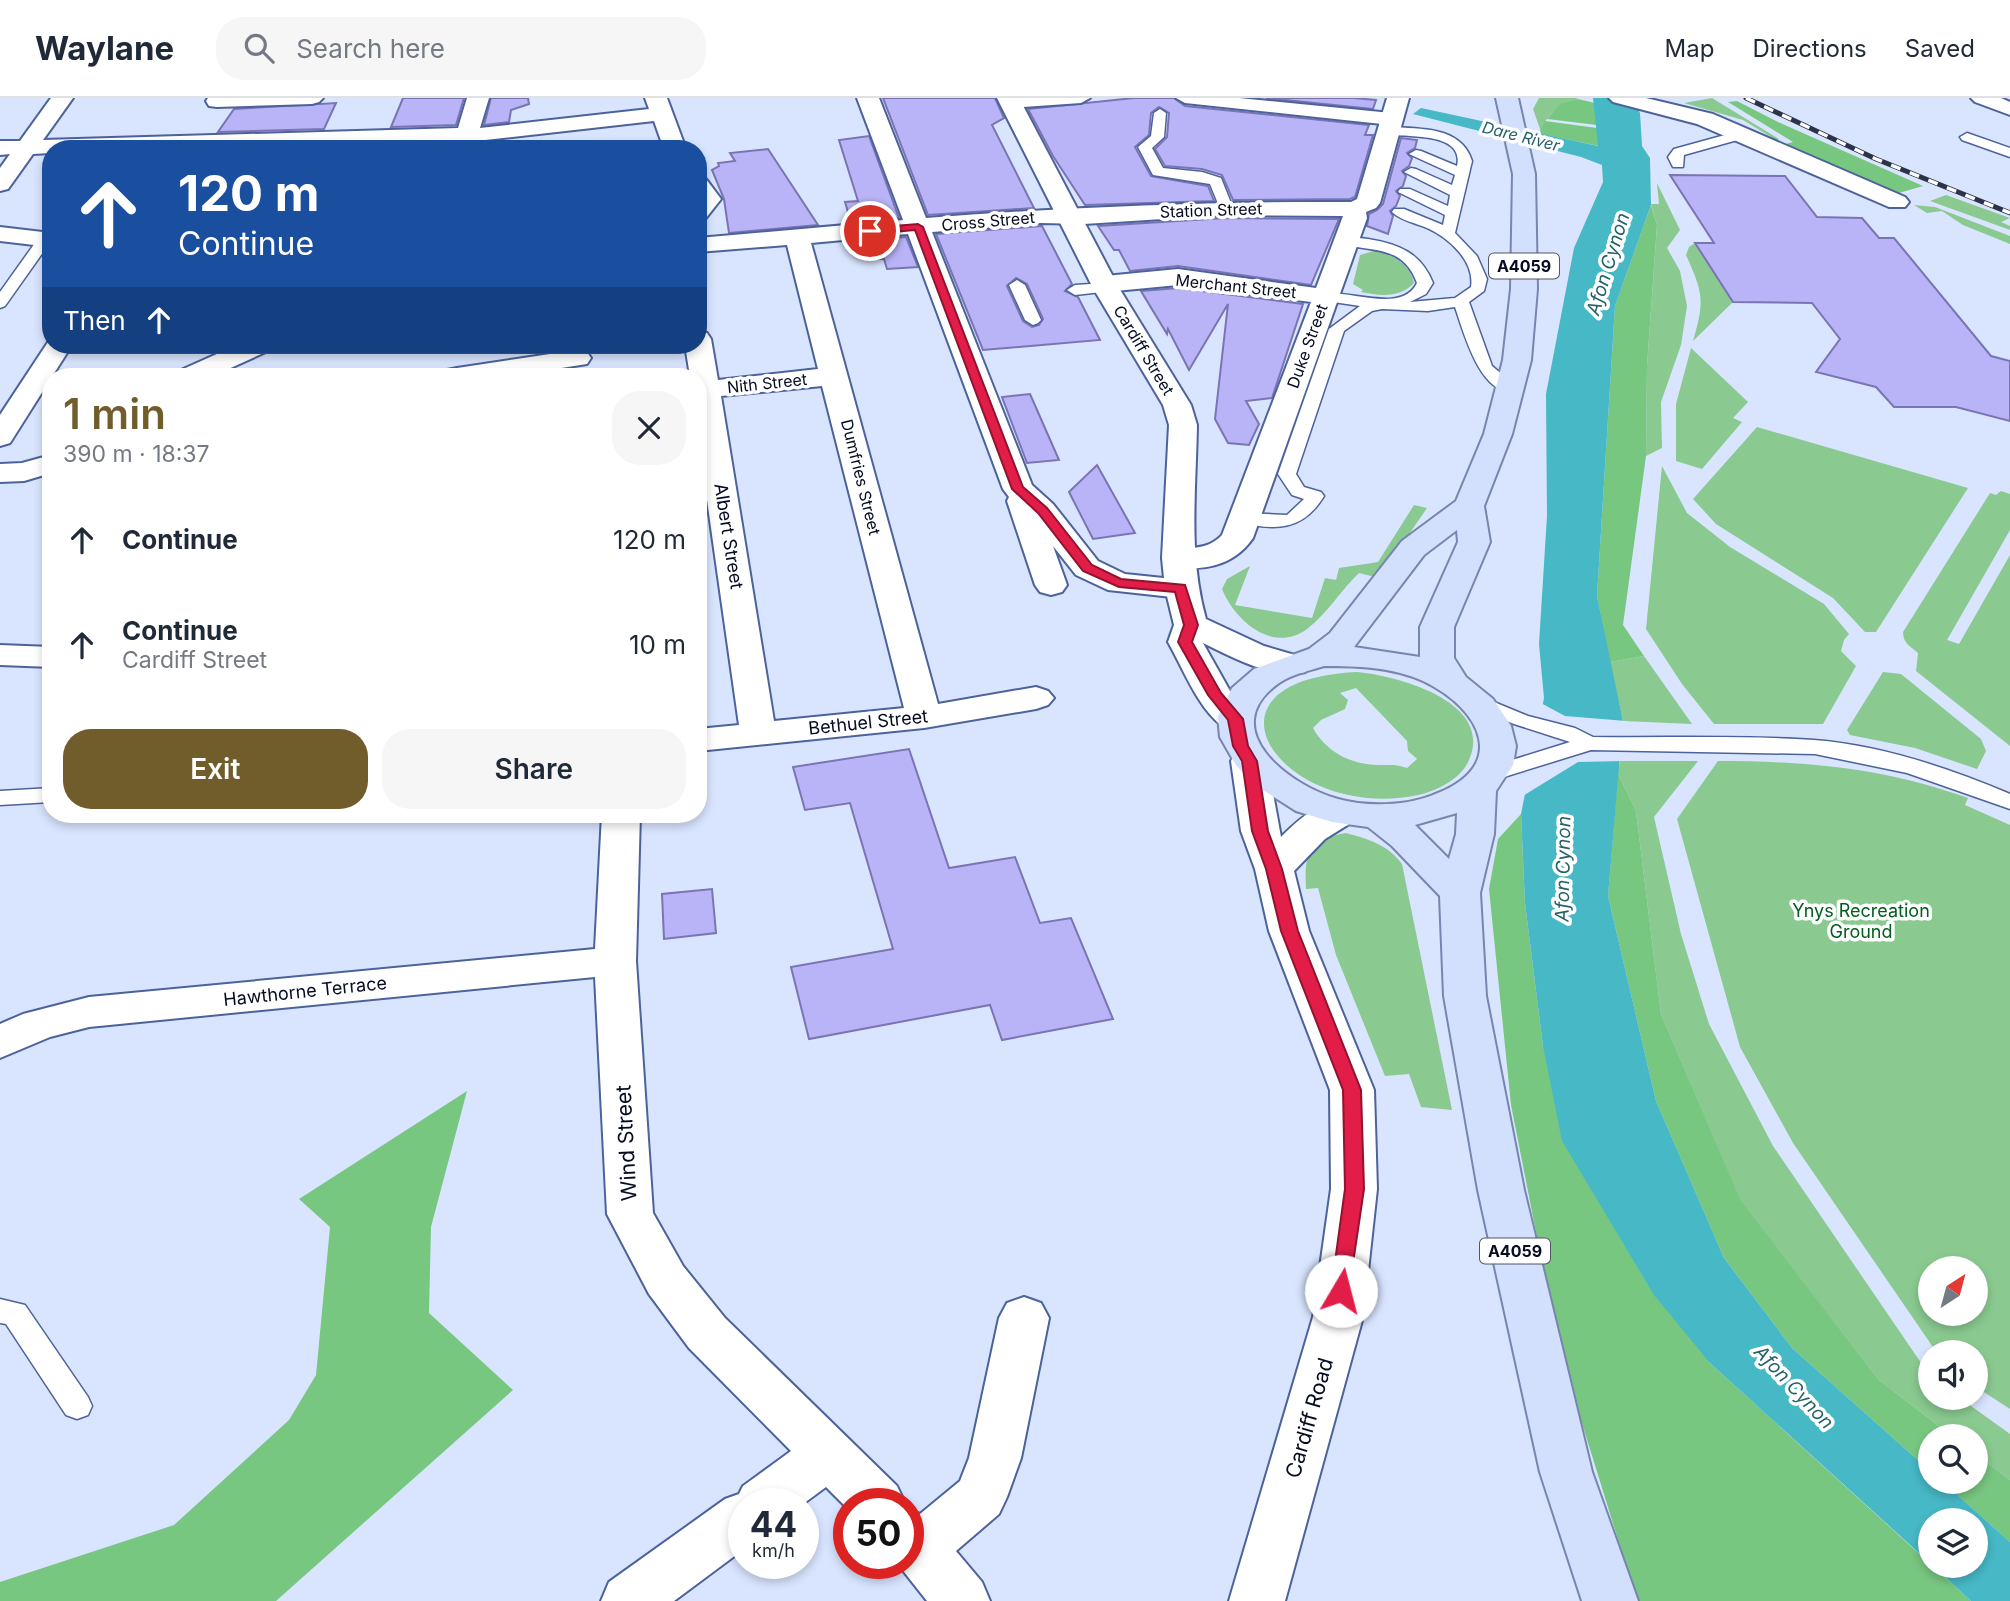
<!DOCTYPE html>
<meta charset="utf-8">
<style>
body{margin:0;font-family:Inter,sans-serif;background:#f6f6f7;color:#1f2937;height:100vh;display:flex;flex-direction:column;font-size:26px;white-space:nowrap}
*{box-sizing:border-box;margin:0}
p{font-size:23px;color:#747a83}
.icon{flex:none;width:38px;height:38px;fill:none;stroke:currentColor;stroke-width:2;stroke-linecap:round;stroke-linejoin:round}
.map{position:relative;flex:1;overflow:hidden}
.details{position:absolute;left:42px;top:270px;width:665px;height:455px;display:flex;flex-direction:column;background:#fff;border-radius:28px;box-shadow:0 4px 10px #0003}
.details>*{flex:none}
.guide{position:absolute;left:42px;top:42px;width:665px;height:214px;border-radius:28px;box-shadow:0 4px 10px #0003;background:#1a4fa0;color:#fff;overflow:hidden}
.needle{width:46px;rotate:36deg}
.fabs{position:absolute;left:1918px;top:1158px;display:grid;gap:14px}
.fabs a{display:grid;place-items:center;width:70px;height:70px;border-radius:50%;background:#fff;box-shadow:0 4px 10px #0003;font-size:35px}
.speed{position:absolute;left:728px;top:1390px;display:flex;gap:14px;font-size:35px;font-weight:700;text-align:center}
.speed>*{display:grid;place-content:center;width:91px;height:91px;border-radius:50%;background:#fff;box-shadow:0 4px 10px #0003;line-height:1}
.speed small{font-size:18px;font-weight:400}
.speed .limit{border:10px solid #d22;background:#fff;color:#111}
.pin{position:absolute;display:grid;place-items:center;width:60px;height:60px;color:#fff;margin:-30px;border:4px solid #fff;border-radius:50%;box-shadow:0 2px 7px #0007}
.me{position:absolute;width:77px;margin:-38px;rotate:8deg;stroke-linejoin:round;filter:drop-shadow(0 0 5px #0008)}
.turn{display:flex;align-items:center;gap:24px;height:147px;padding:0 21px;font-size:32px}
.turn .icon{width:91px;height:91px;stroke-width:2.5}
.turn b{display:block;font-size:49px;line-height:60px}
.then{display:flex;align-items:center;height:66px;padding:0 21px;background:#0003;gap:14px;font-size:26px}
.round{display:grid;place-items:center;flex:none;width:74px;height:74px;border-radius:28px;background:#f6f6f7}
.overview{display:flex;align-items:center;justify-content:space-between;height:119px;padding:0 21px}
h1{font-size:42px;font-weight:600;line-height:52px;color:#715d2c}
.button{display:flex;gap:14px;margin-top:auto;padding:14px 21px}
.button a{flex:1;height:80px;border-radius:28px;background:#715d2c;color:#fff;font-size:28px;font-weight:600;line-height:80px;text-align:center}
.button a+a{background:#f6f6f7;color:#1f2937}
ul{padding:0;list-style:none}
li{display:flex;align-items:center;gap:21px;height:105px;padding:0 21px}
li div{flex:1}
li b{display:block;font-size:26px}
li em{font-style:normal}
header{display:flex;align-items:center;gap:42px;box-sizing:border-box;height:98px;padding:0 35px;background:#fff;border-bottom:2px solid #e0e1e3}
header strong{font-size:33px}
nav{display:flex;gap:38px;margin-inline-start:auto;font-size:24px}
.search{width:490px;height:63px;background:#f6f6f7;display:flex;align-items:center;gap:18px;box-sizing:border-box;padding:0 24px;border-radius:28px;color:#747a83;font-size:26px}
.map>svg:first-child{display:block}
.green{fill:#8aca90;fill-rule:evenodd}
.forest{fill:#78c781}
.water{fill:#47b8c6}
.pier{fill:#d9e5ff}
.building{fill:#b9b4f8;stroke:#7a74b3;stroke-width:2;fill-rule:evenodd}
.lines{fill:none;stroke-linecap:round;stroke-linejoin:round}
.service-casing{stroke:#4c629b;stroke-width:3}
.pedestrian-casing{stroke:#4c629b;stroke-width:4}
.minor-casing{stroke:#4c629b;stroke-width:4}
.secondary-casing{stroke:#4c629b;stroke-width:4}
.primary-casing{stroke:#7786af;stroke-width:4}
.service{fill:#fff;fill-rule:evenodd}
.pedestrian{fill:#fff;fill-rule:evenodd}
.minor{fill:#fff;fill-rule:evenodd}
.secondary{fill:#fff;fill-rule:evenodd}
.primary{fill:#d2dffd;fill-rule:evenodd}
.rail-casing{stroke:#2b3349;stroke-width:5}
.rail{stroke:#fff;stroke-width:3.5;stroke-dasharray:10;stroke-linecap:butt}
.route{fill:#e11d48;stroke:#92132f;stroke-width:2}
.labels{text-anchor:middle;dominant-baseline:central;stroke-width:7;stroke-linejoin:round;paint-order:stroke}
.far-water-label{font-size:16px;font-style:italic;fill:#246169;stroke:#fff}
.far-street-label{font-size:16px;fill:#050b21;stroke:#fff}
.shield{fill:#fff;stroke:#505464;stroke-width:2}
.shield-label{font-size:16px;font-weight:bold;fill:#050b21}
.street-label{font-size:18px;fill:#050b21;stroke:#fff}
.park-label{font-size:18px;fill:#005e1e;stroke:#fff}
.water-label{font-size:19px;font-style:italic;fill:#246169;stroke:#fff}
.near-street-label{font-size:21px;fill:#050b21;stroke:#fff}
</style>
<header>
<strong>Waylane</strong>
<div class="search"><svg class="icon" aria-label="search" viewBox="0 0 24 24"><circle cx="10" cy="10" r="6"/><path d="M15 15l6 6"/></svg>Search here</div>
<nav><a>Map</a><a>Directions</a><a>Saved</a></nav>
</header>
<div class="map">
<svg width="2010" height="1503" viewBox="0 0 2010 1503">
<rect width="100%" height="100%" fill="#d9e5ff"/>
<g class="green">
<path d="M1539,0h37l2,1c-20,6 -27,13 -38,30l-7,-20z"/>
<path d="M1712,0l67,41 -3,1 -33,-20 -59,-17z"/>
<path d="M1657,85l23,47 -13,18 13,23 7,35 -6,39 -20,57 1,46 -16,8 1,-90 10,-141 -6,-21h8z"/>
<path d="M1946,97l64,23 -9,4 9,4v4l-80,-29z"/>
<path d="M1914,107l21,2 75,29v8l-47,-19 -21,-14 -15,2z"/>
<path d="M1695,145l38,59 -40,39c12,-41 10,-48 -7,-86l3,-8z"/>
<path d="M1377,152c16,4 34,16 37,33 -14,15 -34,13 -53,9l2,-2 -10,-6 7,-29z"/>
<path d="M1691,250l57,54 -15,16 9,4 -40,47 -26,-8v-57z"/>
<path d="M1757,329l211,61 -92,144h-11l-32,-34 -117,-74 -23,-25z"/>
<path d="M1662,368l25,47 43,34 94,57 25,30 -5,6 -3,11 15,15 -33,58h-109l-32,-40 -36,-55z"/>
<path d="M2001,393l9,3v36l-63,110 12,4 51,-89v191l-94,-75 2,-18c-8,-7 -15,-10 -15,-21l87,-139 6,2z"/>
<path d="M1414,407l13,3 -35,51 -17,18 -16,-4c-18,17 -32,41 -52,56 -34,25 -72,-8 -85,-40l5,-10 23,-13 -15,39 77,13 13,-40 11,2 3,-12 39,-6z"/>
<path d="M1644,558l48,68 -69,-3 -13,-59z"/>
<path d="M1356,574c39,3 139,29 113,88 -8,19 -32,31 -51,35 -135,28 -235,-114 -62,-123zM1356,590l51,53 1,10 9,8 -10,9c-11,-4 -16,-3 -28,-3 -27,0 -53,-13 -66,-37l8,-8 24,-11 3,-9 -8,-7z"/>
<path d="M1883,574l18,2 80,65 5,12 -9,18 -62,-21 -65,-13 -3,-5z"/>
<path d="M1620,663h78l-44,56 27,117 28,90 64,122 157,230v22h30l50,36v46l-34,-26v-17h-23l-74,-57 -138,-178 -80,-188 -25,-203 -18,-37z"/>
<path d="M1718,663c89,0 165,7 250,37l-3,7 45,20v584l-34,-22v-34h-39l-144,-210 -53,-96 -63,-228zM1930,1171h46v45h-46z"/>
<path d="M1346,735c23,6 42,12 56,31l50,246 -31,-3 -12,-33 -24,2 -49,-121 -18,-67 -12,1c-2,-35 2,-50 40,-56z"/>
</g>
<g class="forest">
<path d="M1578,1l17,4 2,22 -50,-6 13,-15z"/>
<path d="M1737,3l41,21 145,64 -24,7 -113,-49 7,-2 -65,-40z"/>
<path d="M1545,23l52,7 2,18 -58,-12 -1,-5z"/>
<path d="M1651,107l6,20 -10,141 -1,90 -23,169 21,31 -34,6 -13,-66 18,-290z"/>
<path d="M1618,676l18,37 25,203 80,187 138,179 74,57h-23v34l-138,-123 -68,-90 -68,-157 -48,-205z"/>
<path d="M1521,716l4,89 18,143 167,317 261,238h-334l-78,-252 -48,-244 -22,-216 9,-50z"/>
<path d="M467,993l-36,136 -2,86 84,77 -237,211h-276v-19l174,-57 115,-105 27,-45 14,-148 -31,-28z"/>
<path d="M1976,1356l34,26v62l-67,-60h33z"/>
</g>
<path class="water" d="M1593,0h39l8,15 2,33 8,12 1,47 -36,101 -18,290 26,125 -15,175 48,205 68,157 68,90 138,123v11h13l67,60v59h-39l-38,-35h43v-45h-46v42l-220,-200 -56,-68 -92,-154 -19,-95 -18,-143 -4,-89 23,-116 -5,-54 8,-128 -1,-122 28,-146 29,-66 -1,-17 -21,-8 -168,-43 8,-6 177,38z"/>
<path class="pier" d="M1539,604l26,14 61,5 -3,40 -45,1 -57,35z"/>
<g class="building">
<path d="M403,0h61l-8,27 -65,2z"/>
<path d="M491,0h37l1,6 -18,6 -2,12 -25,3z"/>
<path d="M883,0h112l9,20 -12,7 42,83 -106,7z"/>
<path d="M1134,0h40l11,8 184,19 -4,10h8l-18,62 -5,2 -117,1 -11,-25 -20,-6 -37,-3 -10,-17 12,-12 2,-24 -10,-6 -8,6 -2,22 -14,12 16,29 57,10 6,15 -129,4 -32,-49 -25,-47z"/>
<path d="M1266,0h88l22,2 -3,9z"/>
<path d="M336,5l-12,26 -106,3 16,-23z"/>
<path d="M869,38l30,82 -48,4 -6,-20 13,-1 -19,-61z"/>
<path d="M1401,40l16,2 -2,8 -8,5 5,5 -3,8 -7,5 4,5 -3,10 -7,5 4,5 -4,10 -6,5 3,5 -5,18 -21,-8 2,-12 8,-4 6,-6z"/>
<path d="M768,51l50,76 -89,8 -5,-34 -12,-29 7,-4 -1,-3 17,-2 -5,-8z"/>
<path d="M1670,77l115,1 32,41 45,1 17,20h15l97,118 19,5v60l-54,-14h-62l-18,-20 -60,-15 24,-33 -28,-36 -79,-1 -38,-59h19z"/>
<path d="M1226,120l113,1 -28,66 -133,-19 -48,5 -11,-21h-5l-16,-24z"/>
<path d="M1042,128l30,58 -7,7 13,6 22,43 -117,10 -47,-116zM1016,180l11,6 16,35 -4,6 -7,2 -9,-6 -16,-35z"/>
<path d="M906,139l12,30 -31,2 -3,-10h-5l-3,-9 -15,1 -4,-10z"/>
<path d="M1178,190l125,16 -31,94 -26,3 13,23 -10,21 -21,-2 -13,-24 13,-115 -39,66 -21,-41 -1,5 -26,-43z"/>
<path d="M1030,296l29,66 -32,3 -25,-66z"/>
<path d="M1097,367l38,68 -42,6 -24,-47z"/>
<path d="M909,651l40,119 66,-11 25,66 31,-5 42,101 -111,21 -12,-35 -181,34 -18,-72 102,-18 -43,-146 -45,7 -12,-43z"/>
<path d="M712,791l4,44 -52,6 -2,-45z"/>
</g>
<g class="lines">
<g class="service-casing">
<g id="service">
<path d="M1160,11l6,4 -2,24 -12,11 11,20 39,4 19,6 12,30 -2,3h-10l-11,-27 -57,-9 -15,-28 13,-11 3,-23z"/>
<path d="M1390,29c31,2 71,-1 82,34l-17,72 22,23 10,23 -3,12 -15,11 23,64 25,21 -2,3c-34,9 -52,-60 -60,-83l-27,4 -46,-2 -10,2 -28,20 -48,143 8,13 17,5 3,4c-21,35 -49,35 -86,26l-3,-4 9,-5 43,2 17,-16 -12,-4 -14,-21 51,-145 31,-23 -40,-6 -3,-3 3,-3c25,-6 82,21 97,-11 -14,-38 -44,-31 -76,-39l-2,-3 2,-3c9,-2 18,0 27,1 31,5 53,14 65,44l-7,11 -16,8 45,-4 16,-11c4,-26 -22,-49 -44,-59 -11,-5 -26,-7 -35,-16l2,-3h10l39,16 2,-10 -47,-23 2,-3h10l38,17 2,-11 -46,-23 7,-4 5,1 36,16 3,-10 -46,-21 7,-4 5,1 36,15c8,-35 -52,-28 -72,-32v-6z"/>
<path d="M1743,32l5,1v6l-64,18 -1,12h-10l-5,-10 6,-8z"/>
<path d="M1967,35l43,15v9l-48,-17 -2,-3z"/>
<path d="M45,137l5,1 1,5 -46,65 -5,2v-16l40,-56z"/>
<path d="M1017,182l8,5 16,35 -3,3 -5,2 -8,-5 -16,-35z"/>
<path d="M1106,185l8,5 -3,3 -36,4 -8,-5 8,-5z"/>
<path d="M1477,597l51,21 47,12 18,9c74,1 148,-2 221,3 66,5 135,28 196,54v15l-103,-36 -92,-19 -224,-4 -100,31 -8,-2 -3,-5 3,-5 87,-27 -56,-18 -44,-19 -3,-4 3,-4z"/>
<path d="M51,690v14l-51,3v-14z"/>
<path d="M0,1201l25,6 63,92 4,9 -4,9 -11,4 -11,-4 -60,-91 -6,-1z"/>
</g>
</g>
<g class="pedestrian-casing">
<g id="pedestrian">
<path d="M1004,0h86l-9,5 -71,5 -9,-6z"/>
<path d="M1176,0h63l152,15 9,6 -9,6 -206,-22z"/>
</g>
</g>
<g class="minor-casing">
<g id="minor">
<path d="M51,0h22l-30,42 415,-12 9,-30h22l-9,30 9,-1 160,-18 -4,-11h22l19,51h-22l-10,-28 -187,21 -261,7h-155v4l-18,1 -25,35 -8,2v-23l10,-14 -10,1v-14h20z"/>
<path d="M208,0h115l-4,4 -7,2 -95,3 -8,-1 -3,-5z"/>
<path d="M857,0h22l47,120c141,-11 283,-17 425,-16l6,-3 30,-101h22l-29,105 -4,5 -10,4 1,6 -114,320c-20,29 -54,35 -86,27l-5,-7 5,-7c21,-5 39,1 55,-16l89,-233 -133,-17 -73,7 -9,-3 -4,-5 4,-5 9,-3 73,-7 138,19 27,-72 -117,-1 -142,9 -43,-1 -109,9 100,253 21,19 45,57 27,13 67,7 5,7 -5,7 -11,3 -73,-8 -32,-15 -23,-29 14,39 -5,7 -11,3 -11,-3 -5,-7 -28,-84 2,-4 -6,-8 -95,-255 -97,9 127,461 98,-17 12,4 6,7 -6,7 -12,4 -112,19 -226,23v-22l41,-4 -41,-289v-60h-8l-5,-31h13v-14l9,2 4,6 7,41 100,-11 -31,-124 -89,7v-14l205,-18zM822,288l82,322 -130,13 -53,-325z"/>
<path d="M1609,0h37l67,16 192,83 4,5 -4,5h-16l-192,-83 -84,-22z"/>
<path d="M1971,0h30l9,4v13l-35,-13z"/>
<path d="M698,79l8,2 15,20 -15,19 -8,2z"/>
<path d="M0,129l51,6v14l-51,-6z"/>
<path d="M50,241l1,6h21l-62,98 -10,3v-31z"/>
<path d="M237,247h35l-4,6 -55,25h-36l4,-6z"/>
<path d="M577,252l10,2 4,6 -4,6 -77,12h-67l4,-6 10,-2z"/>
<path d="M51,357v18l-27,8 -24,1v-18l22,-1z"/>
<path d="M0,547l51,2v20l-51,-2z"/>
<path d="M602,716h38l-4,147 17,252 30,53 42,52 172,168 8,17h-56v7l-23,-23 -23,17 -59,-1v46l-70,52h-73l8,-19 116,-83 14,-5 4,-8 48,-35 -102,-103 -40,-54 -42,-80 -12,-237 -506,50 -39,10 -50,21v-34l23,-10 66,-17 506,-48z"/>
<path d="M1024,1199l17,6 8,15 -28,140 -14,39 -8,17 -43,37 26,31 8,19h-63l-30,-38h11v-54l12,5 40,-33 9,-23 30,-140 8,-15z"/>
</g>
</g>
<g class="secondary-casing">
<g id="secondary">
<path d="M997,0h22l100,190 72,117 6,20c-1,65 -9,131 9,194l58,27 41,12 5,7 -5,7c-32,8 -73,-15 -102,-29l27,48 23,28 -5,8c-9,2 -19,4 -27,-2 -24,-19 -38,-57 -53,-83l6,-17 -9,-37 -3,-30 7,-133 -6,-20 -70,-117z"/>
<path d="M1249,652l13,3 5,8 14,76c20,-20 44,-41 73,-34l6,9 -6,9 -29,18 -31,32 15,60 65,159 3,99 -14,128 -78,284h-56l84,-284 18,-128 -1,-99 -61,-159 -14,-62 -14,-38 -10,-70 5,-8z"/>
</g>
</g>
<g class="primary-casing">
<path id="primary" d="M1496,0h22l17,76 2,115 -6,71 -19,74 -28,72 6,36 -36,85v31l12,19 27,22 18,27 5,20 -3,19 -17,26 -2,43 -14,59 6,103 38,194 68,282 46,129h-56l-42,-129 -62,-282 -34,-194 -4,-100 -48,-50 -24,-19 -36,-5 -36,-11 -44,-28 -16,-18 -16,-28 -2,-21 14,-28 22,-19 55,-20 21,-16 72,-92 54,-40 28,-67 19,-74 8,-71 2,-115zM1457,432l1,12 -38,85v30l-66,-10 70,-92zM1324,568c33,0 68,1 99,15 59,28 87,86 10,114 -28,11 -66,12 -95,4 -48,-13 -124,-70 -59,-116 13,-9 30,-12 45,-17zM1457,715l-1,21 -7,25 -34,-34z"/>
</g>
<use href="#service" class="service"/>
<use href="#pedestrian" class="pedestrian"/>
<use href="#minor" class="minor"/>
<use href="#secondary" class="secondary"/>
<use href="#primary" class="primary"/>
<g class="rail-casing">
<path id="rail" d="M1746,0l130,61 134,54"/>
</g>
<use href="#rail" class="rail"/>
</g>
<path class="route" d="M918,126l5,3 100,260 24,21 45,57 29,14 64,6 13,40 -6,17 29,51 22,26 5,27 9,15 11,70 14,38 16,62 63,159 3,99 -16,108 -7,2 -7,-2 -3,-6 14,-102 -2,-99 -62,-159 -15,-62 -14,-38 -10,-70 -9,-15 -5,-26 -20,-25 -30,-53 6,-17 -9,-33 -56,-5 -36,-16 -45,-58 -26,-24 -97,-259 -45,4 -5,-3 5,-3z"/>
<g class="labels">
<g class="far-water-label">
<text transform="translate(1521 38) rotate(14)">Dare River</text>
</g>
<g class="far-street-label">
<text transform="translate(1211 112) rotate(-2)">Station Street</text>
<text transform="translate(988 123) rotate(-5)">Cross Street</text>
<text transform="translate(1236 188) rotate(6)">Merchant Street</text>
<text transform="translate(1307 248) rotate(-70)">Duke Street</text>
<text transform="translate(1144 252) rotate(59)">Cardiff Street</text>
<text transform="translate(767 285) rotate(-6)">Nith Street</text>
<text transform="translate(861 379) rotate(76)">Dumfries Street</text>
</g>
<g class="shield">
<rect x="1489" y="155.5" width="70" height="25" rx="5"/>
<rect x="1480" y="1140.5" width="70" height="25" rx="5"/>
</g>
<g class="shield-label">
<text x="1524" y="168">A4059</text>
<text x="1515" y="1153">A4059</text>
</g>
<g class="street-label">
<text transform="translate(729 438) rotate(81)">Albert Street</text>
<text transform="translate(868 624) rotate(-6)">Bethuel Street</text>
<text transform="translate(305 893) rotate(-6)">Hawthorne Terrace</text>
</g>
<g class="park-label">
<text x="1861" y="812">Ynys Recreation<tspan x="1861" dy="21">Ground</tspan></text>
</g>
<g class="water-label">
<text transform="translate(1608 166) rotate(-73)">Afon Cynon</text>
<text transform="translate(1563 771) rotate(-89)">Afon Cynon</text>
<text transform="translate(1794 1289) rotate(47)">Afon Cynon</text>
</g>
<g class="near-street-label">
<text transform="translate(626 1045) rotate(-93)">Wind Street</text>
<text transform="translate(1309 1320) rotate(-74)">Cardiff Road</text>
</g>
</g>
</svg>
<div class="fabs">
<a><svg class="needle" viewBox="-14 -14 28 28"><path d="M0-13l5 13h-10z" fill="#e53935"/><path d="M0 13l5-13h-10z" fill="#747a83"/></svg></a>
<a><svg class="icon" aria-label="sound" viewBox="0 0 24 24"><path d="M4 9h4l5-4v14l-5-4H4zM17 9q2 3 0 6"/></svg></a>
<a><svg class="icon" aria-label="search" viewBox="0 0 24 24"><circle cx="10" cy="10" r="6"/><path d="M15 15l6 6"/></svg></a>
<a><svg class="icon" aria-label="layers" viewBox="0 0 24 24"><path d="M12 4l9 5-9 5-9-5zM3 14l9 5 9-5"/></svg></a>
</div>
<div class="speed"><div>44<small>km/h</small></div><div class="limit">50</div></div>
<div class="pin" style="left:870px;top:133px;background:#d93025"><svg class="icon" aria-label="arrive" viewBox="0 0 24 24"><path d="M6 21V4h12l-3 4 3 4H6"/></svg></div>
<svg class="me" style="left:1341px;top:1193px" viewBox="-20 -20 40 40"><circle r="19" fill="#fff"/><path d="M0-13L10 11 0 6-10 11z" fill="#e11d48"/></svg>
<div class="guide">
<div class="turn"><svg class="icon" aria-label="ahead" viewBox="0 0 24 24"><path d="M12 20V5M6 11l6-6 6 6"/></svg><div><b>120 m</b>Continue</div></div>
<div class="then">Then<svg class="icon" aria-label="ahead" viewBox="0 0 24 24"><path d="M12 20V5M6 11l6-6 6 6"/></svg></div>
</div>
<section class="details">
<div class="overview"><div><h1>1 min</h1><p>390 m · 18:37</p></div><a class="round"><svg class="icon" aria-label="close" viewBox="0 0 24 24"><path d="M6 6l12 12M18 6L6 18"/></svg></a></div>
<ul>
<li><svg class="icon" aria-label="ahead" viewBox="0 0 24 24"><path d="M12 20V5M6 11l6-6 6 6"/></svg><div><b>Continue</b></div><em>120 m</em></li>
<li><svg class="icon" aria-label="ahead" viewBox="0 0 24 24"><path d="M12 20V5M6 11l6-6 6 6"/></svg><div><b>Continue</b><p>Cardiff Street</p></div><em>10 m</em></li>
</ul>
<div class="button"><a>Exit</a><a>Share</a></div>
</section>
</div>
